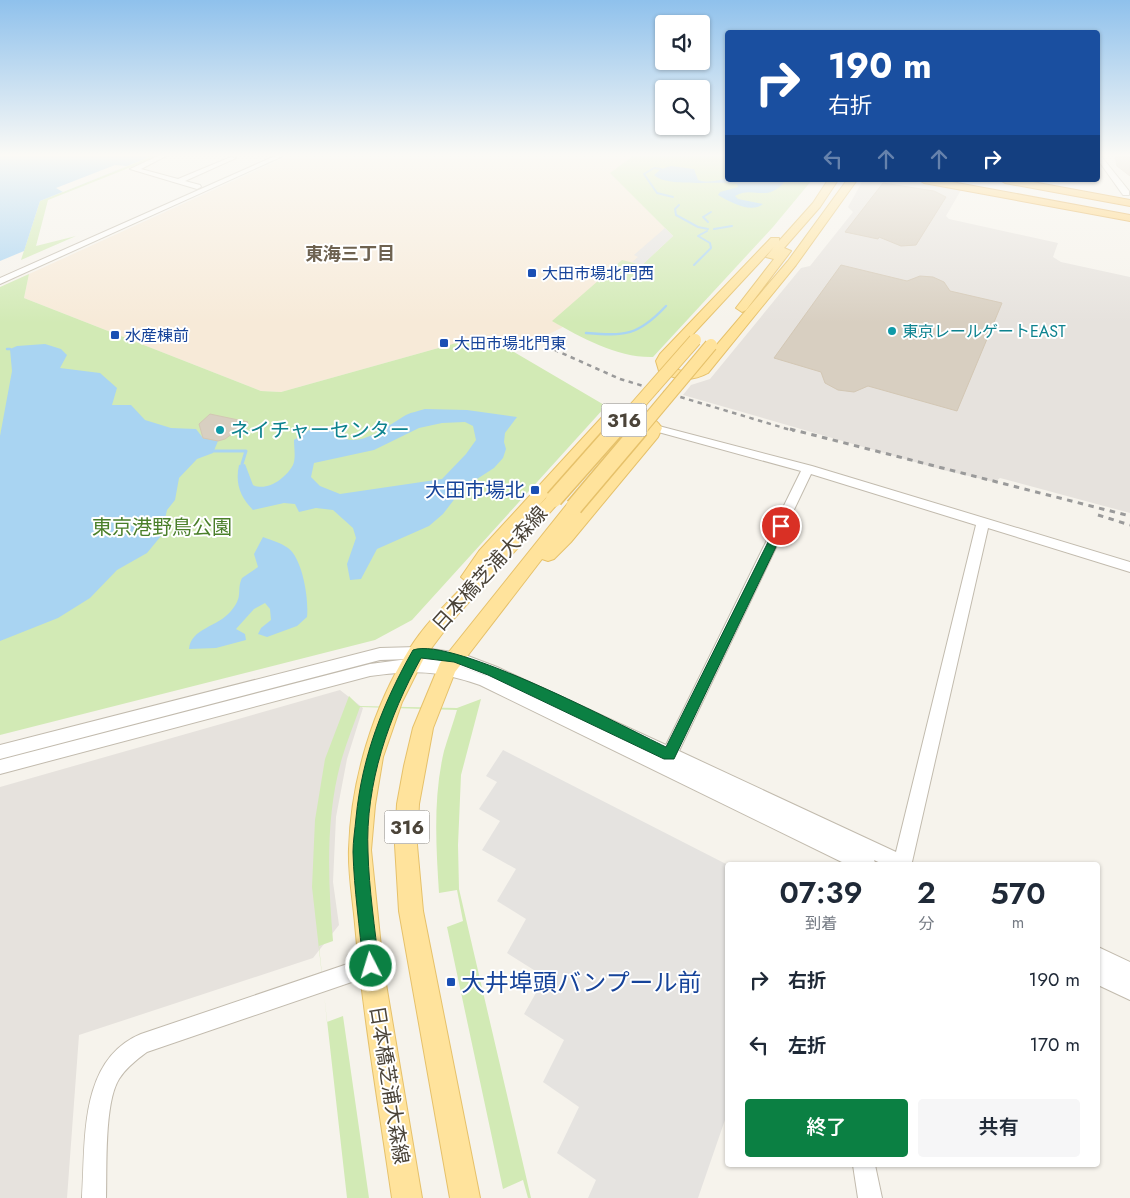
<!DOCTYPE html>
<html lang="ja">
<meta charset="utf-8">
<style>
body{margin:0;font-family:Jost,"Noto Sans JP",sans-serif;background:#f6f6f7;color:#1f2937;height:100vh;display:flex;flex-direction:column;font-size:19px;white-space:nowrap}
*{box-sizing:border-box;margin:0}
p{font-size:16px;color:#747a83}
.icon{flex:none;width:28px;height:28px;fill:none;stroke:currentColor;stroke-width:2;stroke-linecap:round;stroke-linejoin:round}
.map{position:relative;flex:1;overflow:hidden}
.drawer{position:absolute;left:725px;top:862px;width:375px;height:305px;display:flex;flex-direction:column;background:#fff;border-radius:5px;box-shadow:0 1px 4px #0004}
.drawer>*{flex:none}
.banner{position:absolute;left:725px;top:30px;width:375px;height:152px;border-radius:5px;box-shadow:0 1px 4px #0004;background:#1a4fa0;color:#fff;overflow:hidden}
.controls{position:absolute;left:655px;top:15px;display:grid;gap:10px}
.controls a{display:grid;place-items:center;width:55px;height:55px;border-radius:5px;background:#fff;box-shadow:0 1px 4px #0004;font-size:25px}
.pin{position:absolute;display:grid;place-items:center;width:42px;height:42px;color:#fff;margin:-21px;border:2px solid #fff;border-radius:50%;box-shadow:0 1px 5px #0007}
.me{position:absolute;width:55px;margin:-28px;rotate:355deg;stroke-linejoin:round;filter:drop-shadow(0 0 4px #0008)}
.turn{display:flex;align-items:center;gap:18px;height:105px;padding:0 20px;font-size:22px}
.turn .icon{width:65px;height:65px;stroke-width:2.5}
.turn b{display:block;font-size:35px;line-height:42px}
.lanes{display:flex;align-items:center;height:48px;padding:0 20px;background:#0003;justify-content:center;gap:25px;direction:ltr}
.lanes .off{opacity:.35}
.eta{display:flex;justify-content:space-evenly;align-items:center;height:85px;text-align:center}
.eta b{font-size:30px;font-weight:600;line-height:35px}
.cta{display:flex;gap:10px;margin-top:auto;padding:10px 20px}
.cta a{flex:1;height:58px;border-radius:5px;background:#0b8043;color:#fff;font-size:20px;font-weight:600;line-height:58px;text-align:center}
.cta a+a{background:#f6f6f7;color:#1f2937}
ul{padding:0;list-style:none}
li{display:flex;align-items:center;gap:15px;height:65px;padding:0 20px}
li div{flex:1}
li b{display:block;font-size:19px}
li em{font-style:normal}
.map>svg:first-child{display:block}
.commercial{fill:#f7ead8}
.industrial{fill:#e6e2dd}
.green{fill:#d2eab5}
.parking{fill:#e5e3e0}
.water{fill:#a9d4f2;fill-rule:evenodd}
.pier{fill:#f6f3ec}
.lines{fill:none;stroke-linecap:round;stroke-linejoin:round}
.stream-far2{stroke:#a9d4f2;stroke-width:2}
.stream-far1{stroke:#a9d4f2;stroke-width:2.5}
.stream{stroke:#a9d4f2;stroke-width:3}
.building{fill:#d8cfc1;stroke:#d3c7b4}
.minor-casing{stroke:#c2bbae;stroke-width:2}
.major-casing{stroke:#e6c16a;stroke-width:2}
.highway-casing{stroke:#e0a43c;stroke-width:2}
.minor{fill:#fff;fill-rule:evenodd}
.major{fill:#ffe39c;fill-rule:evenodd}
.highway{fill:#ffcf6e;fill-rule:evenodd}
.rail-far1{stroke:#9a9a9a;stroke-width:2.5;stroke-dasharray:4.5 4.5;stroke-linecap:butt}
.rail{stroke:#9a9a9a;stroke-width:3;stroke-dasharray:5.5 5.5;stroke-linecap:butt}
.major-bridge-far1-casing{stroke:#e6c16a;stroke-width:14;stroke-linecap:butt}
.major-bridge-casing{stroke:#e6c16a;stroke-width:19;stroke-linecap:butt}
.major-bridge-far1{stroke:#ffe39c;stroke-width:12}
.major-bridge{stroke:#ffe39c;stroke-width:16}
.route{fill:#0b8043;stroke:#07532c}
.transit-dot{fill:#1a4fb4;stroke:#fff;stroke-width:2}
.culture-dot{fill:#0f9aa8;stroke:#fff;stroke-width:2}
.labels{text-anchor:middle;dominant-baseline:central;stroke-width:4;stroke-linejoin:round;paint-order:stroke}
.far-transit-label{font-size:16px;fill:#164399;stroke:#fff;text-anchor:start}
.far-culture-label{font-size:16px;fill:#0d838f;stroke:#fff;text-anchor:start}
.far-neighbourhood-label{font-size:18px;font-weight:bold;fill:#6e6250;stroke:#fff}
.shield{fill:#fff;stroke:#817c74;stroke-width:1}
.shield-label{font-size:19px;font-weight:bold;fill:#4b4439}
.culture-label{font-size:20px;fill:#0d838f;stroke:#fff;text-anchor:start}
.transit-label{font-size:20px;fill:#164399;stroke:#fff;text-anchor:end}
.park-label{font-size:20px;fill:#4a7f2a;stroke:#fff}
.street-label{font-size:20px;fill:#4b4439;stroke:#fff}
.near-transit-label{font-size:24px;fill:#164399;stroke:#fff;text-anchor:start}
</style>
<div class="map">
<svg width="1130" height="1198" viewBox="0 0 1130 1198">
<rect width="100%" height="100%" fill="#f6f3ec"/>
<path class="commercial" d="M288,156h345l-22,17 62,63 -31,29 -89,56 10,6 -49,25 -29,-17 -204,57 -20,-1 -237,-93 5,-24z"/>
<g class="industrial">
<path d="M863,180h41l57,10 -15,26 3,3 109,24 -5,14 8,5 69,15v236l-130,-35 -5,4 -52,-12 -260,-75 8,-10 19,-6 91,-111 9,-2 43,-54 -5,-5z"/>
<path d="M340,690l23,18 -16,51 -11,58 -3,65 6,43 -26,33 -234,77 -12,163h-67v-411z"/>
</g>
<g class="green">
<path d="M153,156h6l-111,44 -12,46 40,-10 -55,24 19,-59z"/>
<path d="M633,156h94l1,24h84l-39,47 -120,130c-35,1 -71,-19 -101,-36l70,-61 20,5 31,-29 -63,-63z"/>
<path d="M29,274l-5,24 237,93 20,1 204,-57 121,71 -194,214 -37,20 -375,95v-448z"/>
<path d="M349,696l10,10 98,2 24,-9 -20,76 -3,70 1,44 72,309h-3l-5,-18 -20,9 -56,-262 16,-6 -6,-31 -18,3c-3,-47 -6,-96 5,-142 4,-14 9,-27 13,-41l-97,-3c-6,17 -13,34 -18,51 -17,59 -14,122 -9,183l-14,5 8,76 16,-6 26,182h-22l-35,-311 3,-67 10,-61z"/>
</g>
<g class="parking">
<path d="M665,228l8,8 -31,29 -10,-3 6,-5 -4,-2z"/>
<path d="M503,750l225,115 -1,249 -29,84h-110l8,-18 -39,-27 22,-46 -36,-25 21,-42 -40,-26 21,-37 -38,-24 19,-34 -29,-18 19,-32 -34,-19 18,-29 -21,-12 18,-27 -11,-6z"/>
</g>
<g class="water">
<path d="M0,156h152l-112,45 -16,50 -24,10z"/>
<path d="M671,166l23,3 4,11c10,3 16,1 26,-1l61,2c-18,23 -32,4 -50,15l3,3 25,5c-12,10 -33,-2 -45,-9l2,-3 18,-5 -1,-3c-19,-4 -70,4 -83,-9l7,-6z"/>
<path d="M45,344l16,5 6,6 -7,13 40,5 17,15 -5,17h19l14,15 26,8 25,1 7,9 15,3 -5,12 -16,6 -18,19 -4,22 -8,10 -6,26 -14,17 -30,17 -27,28 -32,20 -58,23v-205l12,-65 -2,-22 7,-3z"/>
<path d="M425,409l42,1 50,7 -12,16 -1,9 2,7 -3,9 -9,10 -31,20 -20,26 -14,12 -52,23 -16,30 -11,1 -3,-16 9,-26 -3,-10 -20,-18 -17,-2 -17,4 -4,-8 -11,-1 -31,7c-13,-13 -18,-27 -14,-45l6,-1 8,21c14,7 33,-7 40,-20 3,-7 1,-17 1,-25l21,-14 15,2c23,28 53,0 76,-13 6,-3 13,-4 19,-6zM465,422l8,4 3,14 -10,14 -24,25 -102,15 -20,-8 -9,-9 3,-14 60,-13 45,-22 23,-5z"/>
<path d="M263,537c8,3 18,6 25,11 15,11 21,52 19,69l-10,9 -30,11 -9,-3 3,-6 10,-8 -1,-11 -5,-6 -11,6 -18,20 9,5 1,6 -30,8 -27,1c2,-21 29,-22 42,-38 13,-15 5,-20 11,-33l16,-11 -4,-13z"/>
</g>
<path class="pier" d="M115,165l12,1 -64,26 -7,-4z"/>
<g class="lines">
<g class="stream-far2">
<path d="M661,169l-7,-1 -10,6 13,19 16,4"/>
<path d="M679,205l-4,4 1,6 22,12 10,2"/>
<path d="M708,222l-5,-5 8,-5"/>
<path d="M714,229l18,-3"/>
<path d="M694,265l17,-17 -1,-5 -12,-7 9,-5"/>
</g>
<g class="stream-far1">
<path d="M586,333c39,3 52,3 80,-27"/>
<path d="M7,349h3"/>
</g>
<path class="stream" d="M214,451h32l-4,13"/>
</g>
<g class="building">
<path d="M1115,156h15v20l-13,-10z"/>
<path d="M883,183l51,8 12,6 -30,48 -15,1 -22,-9 -1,2 -33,-7z"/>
<path d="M841,265l66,16 13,-5 13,1 11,5 6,9 52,12 -45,108 -89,-25 -14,6 -16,-2 -13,-7 -4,-11 -47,-14z"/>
<path d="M210,414l38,8 -23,17 -7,2 -15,-3 -4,-14z"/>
</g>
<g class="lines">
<g class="minor-casing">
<g id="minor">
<path d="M158,156h8l-25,13 37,10 53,-22 5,1 -51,23 15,4 1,2 -4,2 -67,-20z"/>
<path d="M275,156h8l-283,128v-6z"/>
<path d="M1098,156h3l28,35v4h-6l-25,-35z"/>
<path d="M655,425l157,41 318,96v10l-142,-44 -76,334 1,3h-28l-11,-5 2,5h-28l-368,-180c-44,-15 -64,-15 -110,-9l-370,98v-14l370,-96 38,-5 -28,1 -380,99v-14l380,-97 37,-1 43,6 37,14 169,78 135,-274 -150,-41 -2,-2zM811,474l165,51 -80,327 -217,-101zM447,662l40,14 -2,-1z"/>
<path d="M1098,947l32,15v38l-32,-15z"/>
<path d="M371,956l7,3 3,7 -3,7 -231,79c-11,8 -21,16 -28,27 -15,24 -12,89 -13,119h-24c4,-56 -4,-138 59,-164z"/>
<path d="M853,1165h22l7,33h-24z"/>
</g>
</g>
<g class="major-casing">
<g id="major">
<path d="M828,180h10l-18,27 -36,41 7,3 -45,59 -4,2 -6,-4 38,-49 -8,-2 8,-10 -106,114 2,5c10,6 18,7 28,1l90,-106 59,-81h10l-61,85 -88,108c-16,9 -33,7 -49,-2l-3,-10 4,-7 111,-116h8v3l34,-38z"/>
<path d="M627,409c16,2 26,6 35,19l-4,9 -87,105 -17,17 -6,2 -6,-2 -87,113 -22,56 -14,76 -2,41 6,66 57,287h-30l-51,-287 -4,-66 2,-41 7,-38 9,-38 27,-65 128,-160h12l2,4 -2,3 65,-74 3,-8c-9,-11 -22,-14 -34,-7l-80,90 15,-16h10l3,4 -111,123 -27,36 -22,44 -19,55 -8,48 -4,45 12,116 39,232h-30c-13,-91 -29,-182 -37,-274 -2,-24 -7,-50 -6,-75 2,-69 24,-142 61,-201 15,-24 37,-45 57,-66l-6,-5 18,-26 125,-136z"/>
</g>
</g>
<g class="highway-casing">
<g id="highway">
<path d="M919,180h22l189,35v6l-206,-38z"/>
<path d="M1000,180h22l108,20v6l-125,-23z"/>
</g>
</g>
<use href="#minor" class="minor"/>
<use href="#major" class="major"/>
<use href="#highway" class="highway"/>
<path class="rail-far1" d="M546,346l74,33 174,52"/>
<g class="rail">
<path d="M790,429l340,87"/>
<path d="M1098,515l32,10"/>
</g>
<g class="major-bridge-far1-casing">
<g id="major-bridge-far1">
<path d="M615,431l80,-91"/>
<path d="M639,431l72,-86"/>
</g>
</g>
<g class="major-bridge-casing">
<g id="major-bridge">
<path d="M554,499l62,-70"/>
<path d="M574,507l66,-78"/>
</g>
</g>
<use href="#major-bridge-far1" class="major-bridge-far1"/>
<use href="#major-bridge" class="major-bridge"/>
</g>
<linearGradient id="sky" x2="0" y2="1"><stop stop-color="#8fc1ec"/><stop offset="0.48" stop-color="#fbfaf6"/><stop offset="1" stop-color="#fbfaf6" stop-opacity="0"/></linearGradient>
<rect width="1130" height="323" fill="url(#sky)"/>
<path class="route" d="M781,523l5,3 -112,233h-10l-176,-84 -34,-13 -33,-4c-32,58 -56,126 -53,194 1,38 7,76 11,114l-2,5 -6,3 -6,-3 -2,-5c-3,-38 -9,-76 -10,-114 0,-11 2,-23 3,-34 6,-62 27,-115 57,-168 40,-14 209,76 253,97l110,-221z"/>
<g class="transit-dot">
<rect x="527" y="268" width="10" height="10" rx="2.5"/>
<rect x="110" y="330" width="10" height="10" rx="2.5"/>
<rect x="439" y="338" width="10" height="10" rx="2.5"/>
<rect x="530" y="485" width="10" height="10" rx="2.5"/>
<rect x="446" y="977" width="10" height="10" rx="2.5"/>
</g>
<g class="culture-dot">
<circle cx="892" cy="331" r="5"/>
<circle cx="220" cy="430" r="5"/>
</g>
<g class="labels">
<g class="far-transit-label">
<text x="542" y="273">大田市場北門西</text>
<text x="125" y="335">水産棟前</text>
<text x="454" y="343">大田市場北門東</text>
</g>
<g class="far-culture-label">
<text x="902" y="331">東京レールゲートEAST</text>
</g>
<g class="far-neighbourhood-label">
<text x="350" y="254">東海三丁目</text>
</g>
<g class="shield">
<rect x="601.5" y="403.5" width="45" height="33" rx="4"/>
<rect x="384.5" y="810.5" width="45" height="33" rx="4"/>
</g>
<g class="shield-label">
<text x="624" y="420">316</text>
<text x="407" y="827">316</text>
</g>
<g class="culture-label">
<text x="230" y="430">ネイチャーセンター</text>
</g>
<g class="transit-label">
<text x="525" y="490">大田市場北</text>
</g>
<g class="park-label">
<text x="162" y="527">東京港野鳥公園</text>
</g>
<g class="street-label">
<text transform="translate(490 569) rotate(-48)">日本橋芝浦大森線</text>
<text transform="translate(389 1085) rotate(81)">日本橋芝浦大森線</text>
</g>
<g class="near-transit-label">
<text x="461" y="982">大井埠頭バンプール前</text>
</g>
</g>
</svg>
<div class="controls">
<a><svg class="icon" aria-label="sound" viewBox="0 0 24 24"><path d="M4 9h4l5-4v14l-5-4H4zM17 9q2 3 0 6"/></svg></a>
<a><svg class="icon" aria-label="search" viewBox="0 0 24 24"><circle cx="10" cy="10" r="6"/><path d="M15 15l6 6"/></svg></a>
</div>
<div class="pin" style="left:781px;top:526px;background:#d93025"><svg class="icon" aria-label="arrive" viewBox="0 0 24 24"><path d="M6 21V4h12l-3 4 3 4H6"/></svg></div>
<svg class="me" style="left:371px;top:966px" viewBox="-20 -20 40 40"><circle r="17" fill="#0b8043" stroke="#fff" stroke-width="3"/><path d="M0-11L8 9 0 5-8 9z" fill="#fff"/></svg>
<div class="banner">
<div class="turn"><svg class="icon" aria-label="right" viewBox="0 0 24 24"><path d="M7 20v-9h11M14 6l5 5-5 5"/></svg><div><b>190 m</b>右折</div></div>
<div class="lanes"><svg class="icon off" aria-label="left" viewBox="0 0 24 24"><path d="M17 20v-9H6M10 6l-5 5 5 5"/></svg><svg class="icon off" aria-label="ahead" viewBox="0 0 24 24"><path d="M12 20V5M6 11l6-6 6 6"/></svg><svg class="icon off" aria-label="ahead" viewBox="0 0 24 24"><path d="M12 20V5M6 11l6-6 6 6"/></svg><svg class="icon" aria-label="right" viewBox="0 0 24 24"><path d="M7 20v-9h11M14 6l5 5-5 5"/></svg></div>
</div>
<section class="drawer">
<div class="eta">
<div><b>07:39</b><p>到着</p></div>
<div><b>2</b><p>分</p></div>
<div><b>570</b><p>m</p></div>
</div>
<ul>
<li><svg class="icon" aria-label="right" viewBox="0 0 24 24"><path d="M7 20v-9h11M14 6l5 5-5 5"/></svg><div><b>右折</b></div><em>190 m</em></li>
<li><svg class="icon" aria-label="left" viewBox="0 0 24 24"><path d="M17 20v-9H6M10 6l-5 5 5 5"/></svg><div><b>左折</b></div><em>170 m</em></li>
</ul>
<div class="cta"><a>終了</a><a>共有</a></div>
</section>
</div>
